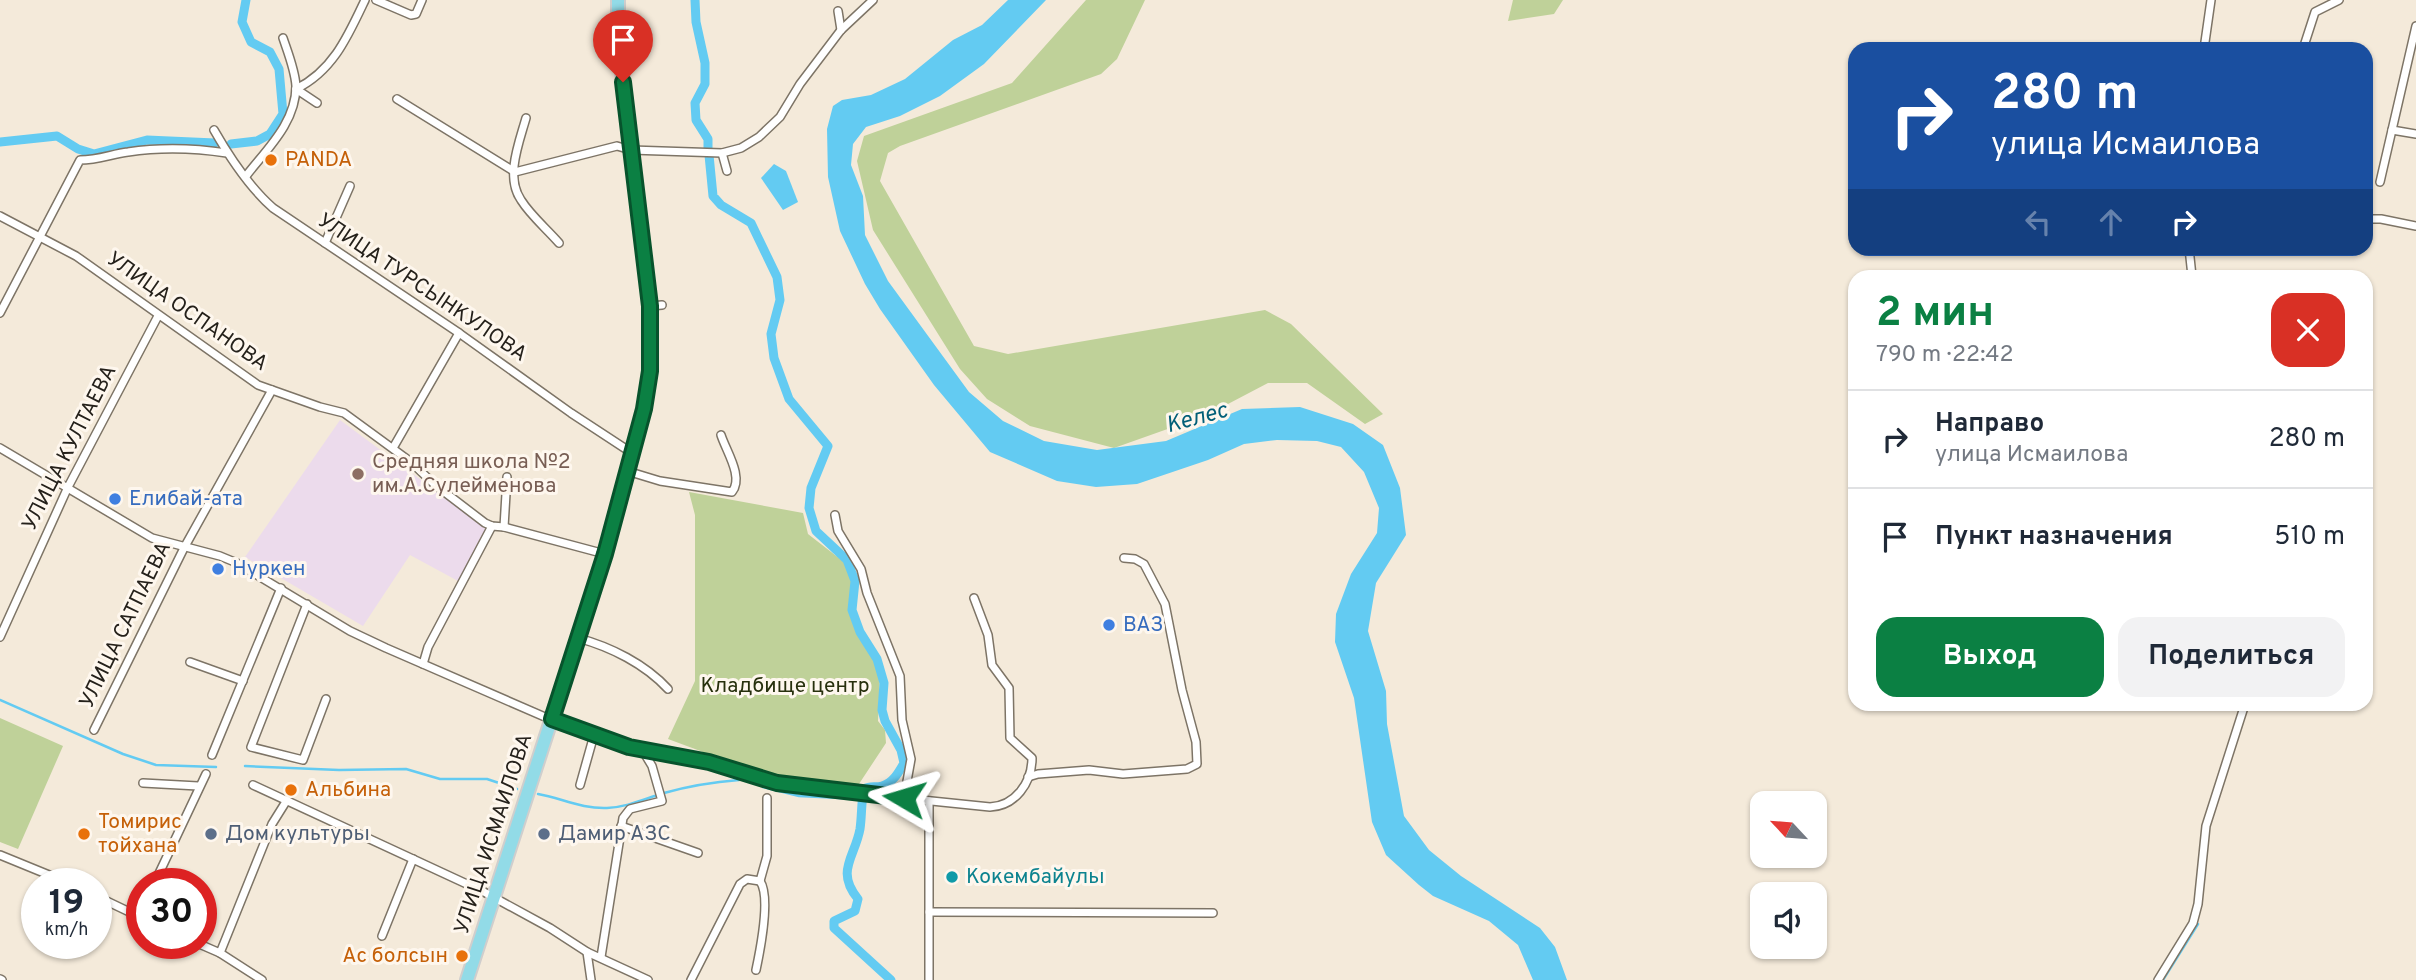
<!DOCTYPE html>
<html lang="ru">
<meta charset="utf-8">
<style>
body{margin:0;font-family:Overpass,sans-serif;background:#f2f2f3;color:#1f2937;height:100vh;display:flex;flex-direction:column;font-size:26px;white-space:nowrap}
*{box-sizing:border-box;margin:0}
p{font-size:23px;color:#747a83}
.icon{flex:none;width:38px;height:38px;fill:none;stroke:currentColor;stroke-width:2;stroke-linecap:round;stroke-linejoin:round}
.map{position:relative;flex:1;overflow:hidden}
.drawer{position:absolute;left:1848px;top:270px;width:525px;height:441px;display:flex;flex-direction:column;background:#fff;border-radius:21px;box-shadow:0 2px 5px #0004}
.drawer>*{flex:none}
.banner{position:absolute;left:1848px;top:42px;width:525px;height:214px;border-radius:21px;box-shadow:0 2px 5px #0004;background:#1a4fa0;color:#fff;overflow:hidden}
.needle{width:46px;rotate:296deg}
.fabs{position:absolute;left:1750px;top:791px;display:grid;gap:14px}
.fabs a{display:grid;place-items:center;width:77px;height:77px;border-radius:14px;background:#fff;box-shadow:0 2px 5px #0004;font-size:35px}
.speed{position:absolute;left:21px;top:868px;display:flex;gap:14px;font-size:35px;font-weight:700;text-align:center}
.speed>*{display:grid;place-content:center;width:91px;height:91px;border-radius:50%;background:#fff;box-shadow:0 2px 5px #0004;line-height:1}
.speed small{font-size:18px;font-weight:400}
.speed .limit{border:10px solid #d22;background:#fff;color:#111}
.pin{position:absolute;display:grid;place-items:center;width:60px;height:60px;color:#fff;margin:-72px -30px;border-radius:50% 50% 50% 0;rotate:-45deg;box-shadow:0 0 7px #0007}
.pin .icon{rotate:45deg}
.me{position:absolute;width:77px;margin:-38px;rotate:277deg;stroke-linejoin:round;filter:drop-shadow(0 0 5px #0008)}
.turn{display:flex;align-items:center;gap:24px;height:147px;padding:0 28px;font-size:32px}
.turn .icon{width:91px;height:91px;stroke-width:2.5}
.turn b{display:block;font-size:49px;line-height:60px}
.lanes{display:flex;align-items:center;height:66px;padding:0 28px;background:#0003;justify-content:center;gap:35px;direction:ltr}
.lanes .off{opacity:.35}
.round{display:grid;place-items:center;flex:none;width:74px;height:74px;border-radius:21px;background:#f2f2f3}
.summary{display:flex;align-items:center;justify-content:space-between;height:119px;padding:0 28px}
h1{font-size:42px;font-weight:700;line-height:52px;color:#0b8043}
.button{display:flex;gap:14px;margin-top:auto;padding:14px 28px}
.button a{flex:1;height:80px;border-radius:21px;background:#0b8043;color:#fff;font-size:28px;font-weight:700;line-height:80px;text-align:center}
.button a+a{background:#f2f2f3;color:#1f2937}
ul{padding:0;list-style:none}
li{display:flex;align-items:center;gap:21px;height:98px;padding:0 28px;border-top:2px solid #e0e1e3}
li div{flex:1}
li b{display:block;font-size:26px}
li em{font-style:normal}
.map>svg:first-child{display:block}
.education{fill:#ecdbec}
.green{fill:#bfd199}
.water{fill:#63cbf2}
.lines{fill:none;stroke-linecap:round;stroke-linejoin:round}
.stream{stroke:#63cbf2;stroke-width:2.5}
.canal{stroke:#63cbf2;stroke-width:9}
.minor-casing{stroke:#7d7466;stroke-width:10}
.primary-casing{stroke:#cfcecd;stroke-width:16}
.minor{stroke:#fff;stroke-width:7}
.primary{stroke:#92dbe7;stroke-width:12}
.route-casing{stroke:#07532c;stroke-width:18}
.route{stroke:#0b8043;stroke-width:12}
.food-dot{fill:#e8710a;stroke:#fef7ee;stroke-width:2.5}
.education-dot{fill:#8d6e63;stroke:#fef7ee;stroke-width:2.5}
.shop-dot{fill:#3f7fe0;stroke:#fef7ee;stroke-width:2.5}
.service-dot{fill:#5c6f8a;stroke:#fef7ee;stroke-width:2.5}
.culture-dot{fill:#0f9aa8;stroke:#fef7ee;stroke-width:2.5}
.labels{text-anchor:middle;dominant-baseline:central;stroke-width:6;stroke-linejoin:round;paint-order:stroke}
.food-label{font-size:21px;fill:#c56008;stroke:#fef7ee;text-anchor:start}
.street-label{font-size:21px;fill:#25211b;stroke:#fef7ee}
.education-label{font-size:21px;fill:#785e54;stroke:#fef7ee;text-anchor:start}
.shop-label{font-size:21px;fill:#366cbe;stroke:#fef7ee;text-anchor:start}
.park-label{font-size:21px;fill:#27300d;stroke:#fef7ee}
.service-label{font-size:21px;fill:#4e5e75;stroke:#fef7ee;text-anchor:start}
.culture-label{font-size:21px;fill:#0d838f;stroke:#fef7ee;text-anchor:start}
.water-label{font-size:23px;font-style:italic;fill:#025f78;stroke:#fef7ee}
</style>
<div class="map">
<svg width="2416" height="980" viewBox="0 0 2416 980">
<rect width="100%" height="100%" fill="#f4eada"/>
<path class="education" d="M340,420l146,108 -28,53 -48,-26 -47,71 -118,-69z"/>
<g class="green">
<path d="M1086,0h59l-28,59 -16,15 -201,72 -12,7 -8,28 94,165 34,8 257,-44 26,14 92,90 -18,10 -58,-41h-39l-61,32 -93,33 -84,-22 -43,-27 -27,-30 -87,-139 -16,-69 7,-25 148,-53z"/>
<path d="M1513,0h50l-9,14 -46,7z"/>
<path d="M689,492l114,21 5,21 36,28 9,20 -3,31 30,61 -2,47 7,9 1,13 -29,44 -74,-7 -18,-5 -97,-36 27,-58v-166z"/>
<path d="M0,718l63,28 -45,103 -18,-7z"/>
</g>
<g class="water">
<path d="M1008,0h38l-62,64 -44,32 -40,20 -34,11 -13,17 -2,21 12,31 2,39 23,46 81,111 34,29 41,20 53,9 69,-9 76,-32 58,-2 53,17 30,21 17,43 6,47 -30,48 -8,48 18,60 1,33 17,92 25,34 32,26 79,52 15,19 12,33h-34l-15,-35 -29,-24 -56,-25 -14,-11 -33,-30 -14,-33 -18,-124 -19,-56 1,-28 15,-40 26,-41 2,-25 -15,-36 -23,-25 -24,-6 -40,-1 -33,4 -36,16 -71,24 -41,3 -39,-6 -67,-29 -56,-67 -54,-76 -15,-25 -25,-53 -12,-54 -1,-48 6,-23 9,-6 29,-5 34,-16 48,-39 29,-15z"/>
<path d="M774,164l12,7 12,31 -15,8 -22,-32z"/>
</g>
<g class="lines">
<g class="stream">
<path d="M0,700l123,54 33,11 60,2"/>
<path d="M245,766l94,4 67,-1 34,10h47l30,10"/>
<path d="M763,787l36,9 62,3"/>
<path d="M538,794c23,4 44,15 69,14 21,-1 37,-9 57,-15 25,-7 49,-11 75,-13"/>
<path d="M2163,980l35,-56"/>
</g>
<g class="canal">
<path d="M695,0l1,22 9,41v21l-10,19 1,17 12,19v10"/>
<path d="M0,142l57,-6 21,13 16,5 53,-14 68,3"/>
<path d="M231,144l26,-3 13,-7 13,-20 -4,-45 -9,-17 -19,-10 -9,-20 4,-22"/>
<path d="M709,155l4,41 8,9 30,18 26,54 3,23 -9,34 3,24 15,41 39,47 -17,42 -2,20 7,23 31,29 8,21 -3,29 8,22 17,27 7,24 -2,27 3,11 16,29 3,13c-5,9 -11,20 -22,23 -7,2 -11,-1 -18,3 -3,13 -2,27 -4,40 -5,28 -25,42 -2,70l-3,12 -21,10v7l57,52"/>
</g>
<g class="minor-casing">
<g id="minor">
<path d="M376,0l35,15 5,-1 6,-14"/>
<path d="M838,11l3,19"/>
<path d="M2204,49l7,-49"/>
<path d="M2303,49l12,-37 24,-12"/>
<path d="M296,89c37,-18 52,-53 69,-89"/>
<path d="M296,89l21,14"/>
<path d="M397,99l118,73 102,-26 14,4 91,3 19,-5 18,-11 21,-20 20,-33 41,-54 32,-30"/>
<path d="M526,118c-7,25 -21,59 -5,82 10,16 26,29 38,43"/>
<path d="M214,130c16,28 35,57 59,78l186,125 112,80 61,40"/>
<path d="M2392,130l24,4"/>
<path d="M722,153l5,18"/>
<path d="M246,176c20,-26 50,-53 50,-90 -1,-16 -8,-33 -13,-48"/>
<path d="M2380,182l36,-156"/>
<path d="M0,216l76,40 182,129 62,22 24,6 67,49 23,22 51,39 7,3 12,1 101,27"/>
<path d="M2366,219h15l35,7"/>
<path d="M325,243l25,-57"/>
<path d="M2189,248l3,28"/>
<path d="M650,306l12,-1"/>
<path d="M0,313l80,-153c18,0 32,-6 48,-8 33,-5 66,-4 99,1"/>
<path d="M0,448l152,90 68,18 17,7 113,68 36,17 182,79 75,24 66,11 68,22 18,3 195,20c25,-1 42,-24 42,-49l-22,-20 -1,-50 -17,-23 -4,-30 -14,-37"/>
<path d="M393,448l66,-115"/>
<path d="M627,471l33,10 72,11c12,-15 -6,-41 -11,-57"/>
<path d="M835,515l3,16 23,38 6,24 33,83 2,44 9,39 -7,39"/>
<path d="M504,527l3,-50"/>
<path d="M307,604l-56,143 52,13 23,-61"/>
<path d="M0,637l68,-150 90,-171"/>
<path d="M578,638c33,9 67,26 90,51"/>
<path d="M190,662l53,19"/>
<path d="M423,664l5,-17 64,-121"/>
<path d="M94,730l90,-182 88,-158"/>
<path d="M212,755l69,-167"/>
<path d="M1028,777l10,-3 51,-4 34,4 64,-5 10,-5 -1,-22 -14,-52 -17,-86 -21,-40 -9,-5 -11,-1"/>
<path d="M143,783l55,3"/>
<path d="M253,785l231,107 66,36 37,24 61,28"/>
<path d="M580,785l14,-50"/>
<path d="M621,826l77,27"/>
<path d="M0,855l71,29"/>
<path d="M760,881l7,-25v-58"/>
<path d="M154,884l52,-110"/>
<path d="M96,896l46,22"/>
<path d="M929,912l284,1"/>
<path d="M382,936l31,-77"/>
<path d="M197,943l23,10 42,27"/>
<path d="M587,952l4,28"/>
<path d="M220,953l52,-129 15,-24"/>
<path d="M601,957l22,-139 7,-9 32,-8 -10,-35 -9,-15"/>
<path d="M756,970c4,-19 15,-73 4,-89"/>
<path d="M0,979l2,1"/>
<path d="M691,980l49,-96 7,-5 13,2"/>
<path d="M929,980v-179"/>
<path d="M2158,980l35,-57 5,-19 8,-78 39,-122"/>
</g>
</g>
<g class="primary-casing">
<path id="primary" d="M467,980l138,-426 39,-145 6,-38v-65l-32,-269v-37"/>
</g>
<use href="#minor" class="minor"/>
<use href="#primary" class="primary"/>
</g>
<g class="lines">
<g class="route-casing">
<path id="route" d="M623,82l27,224v65l-6,38 -39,145 -53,165 77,28 80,15 68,21 127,15"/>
</g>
<use href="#route" class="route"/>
</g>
<g class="food-dot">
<circle cx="271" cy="160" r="7"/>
<circle cx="291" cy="790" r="7"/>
<circle cx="84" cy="834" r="7"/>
<circle cx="462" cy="956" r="7"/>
</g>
<circle class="education-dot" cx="358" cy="474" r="7"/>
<g class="shop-dot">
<circle cx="115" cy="499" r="7"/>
<circle cx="218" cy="569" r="7"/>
<circle cx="1109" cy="625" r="7"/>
</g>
<g class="service-dot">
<circle cx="211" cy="834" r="7"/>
<circle cx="544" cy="834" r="7"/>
</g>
<circle class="culture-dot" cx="952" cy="877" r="7"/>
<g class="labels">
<g class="food-label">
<text x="285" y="160">PANDA</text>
<text x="305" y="790">Альбина</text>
<text x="98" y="822">Томирис<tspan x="98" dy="24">тойхана</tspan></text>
<text x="448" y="956" text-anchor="end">Ас болсын</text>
</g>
<g class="street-label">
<text transform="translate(422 288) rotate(34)">УЛИЦА ТУРСЫНКУЛОВА</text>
<text transform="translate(187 312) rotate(35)">УЛИЦА ОСПАНОВА</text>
<text transform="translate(70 448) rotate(-63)">УЛИЦА КУЛТАЕВА</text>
<text transform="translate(126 625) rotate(-64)">УЛИЦА САТПАЕВА</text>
<text transform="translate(494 834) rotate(-72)">УЛИЦА ИСМАИЛОВА</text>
</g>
<g class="education-label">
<text x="372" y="462">Средняя школа №2<tspan x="372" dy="24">им.А.Сулейменова</tspan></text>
</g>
<g class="shop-label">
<text x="129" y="499">Елибай-ата</text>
<text x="232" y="569">Нуркен</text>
<text x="1123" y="625">ВАЗ</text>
</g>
<g class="park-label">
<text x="785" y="686">Кладбище центр</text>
</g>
<g class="service-label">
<text x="225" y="834">Дом культуры</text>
<text x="558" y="834">Дамир АЗС</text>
</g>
<g class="culture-label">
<text x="966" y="877">Кокембайулы</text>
</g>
<g class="water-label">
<text transform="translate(1197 419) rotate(-15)">Келес</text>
</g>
</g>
</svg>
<div class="fabs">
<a><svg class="needle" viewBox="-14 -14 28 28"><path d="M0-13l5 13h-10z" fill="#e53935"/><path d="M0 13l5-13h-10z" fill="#747a83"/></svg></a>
<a><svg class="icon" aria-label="sound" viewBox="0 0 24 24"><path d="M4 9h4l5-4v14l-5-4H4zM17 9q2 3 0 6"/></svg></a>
</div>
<div class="speed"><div>19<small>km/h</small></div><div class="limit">30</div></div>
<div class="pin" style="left:623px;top:82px;background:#d93025"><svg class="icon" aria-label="arrive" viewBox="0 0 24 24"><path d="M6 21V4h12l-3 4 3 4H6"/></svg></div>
<svg class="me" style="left:904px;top:798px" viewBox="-20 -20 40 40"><path d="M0-17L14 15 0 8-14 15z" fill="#0b8043" stroke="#fff" stroke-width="4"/></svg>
<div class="banner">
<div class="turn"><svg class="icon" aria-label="right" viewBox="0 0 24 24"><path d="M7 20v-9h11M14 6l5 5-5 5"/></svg><div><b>280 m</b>улица Исмаилова</div></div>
<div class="lanes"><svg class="icon off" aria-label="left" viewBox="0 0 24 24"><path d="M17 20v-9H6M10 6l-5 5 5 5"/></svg><svg class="icon off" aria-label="ahead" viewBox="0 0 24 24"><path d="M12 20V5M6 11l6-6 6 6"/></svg><svg class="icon" aria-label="right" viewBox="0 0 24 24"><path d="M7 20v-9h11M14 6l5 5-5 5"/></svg></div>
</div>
<section class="drawer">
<div class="summary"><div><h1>2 мин</h1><p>790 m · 22:42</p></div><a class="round" style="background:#d93025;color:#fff"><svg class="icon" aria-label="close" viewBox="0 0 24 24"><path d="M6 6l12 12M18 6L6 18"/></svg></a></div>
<ul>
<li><svg class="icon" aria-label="right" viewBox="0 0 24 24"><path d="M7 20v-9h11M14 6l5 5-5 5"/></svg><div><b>Направо</b><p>улица Исмаилова</p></div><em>280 m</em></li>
<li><svg class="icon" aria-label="arrive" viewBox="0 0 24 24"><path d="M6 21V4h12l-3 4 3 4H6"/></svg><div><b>Пункт назначения</b></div><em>510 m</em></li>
</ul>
<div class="button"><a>Выход</a><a>Поделиться</a></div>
</section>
</div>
